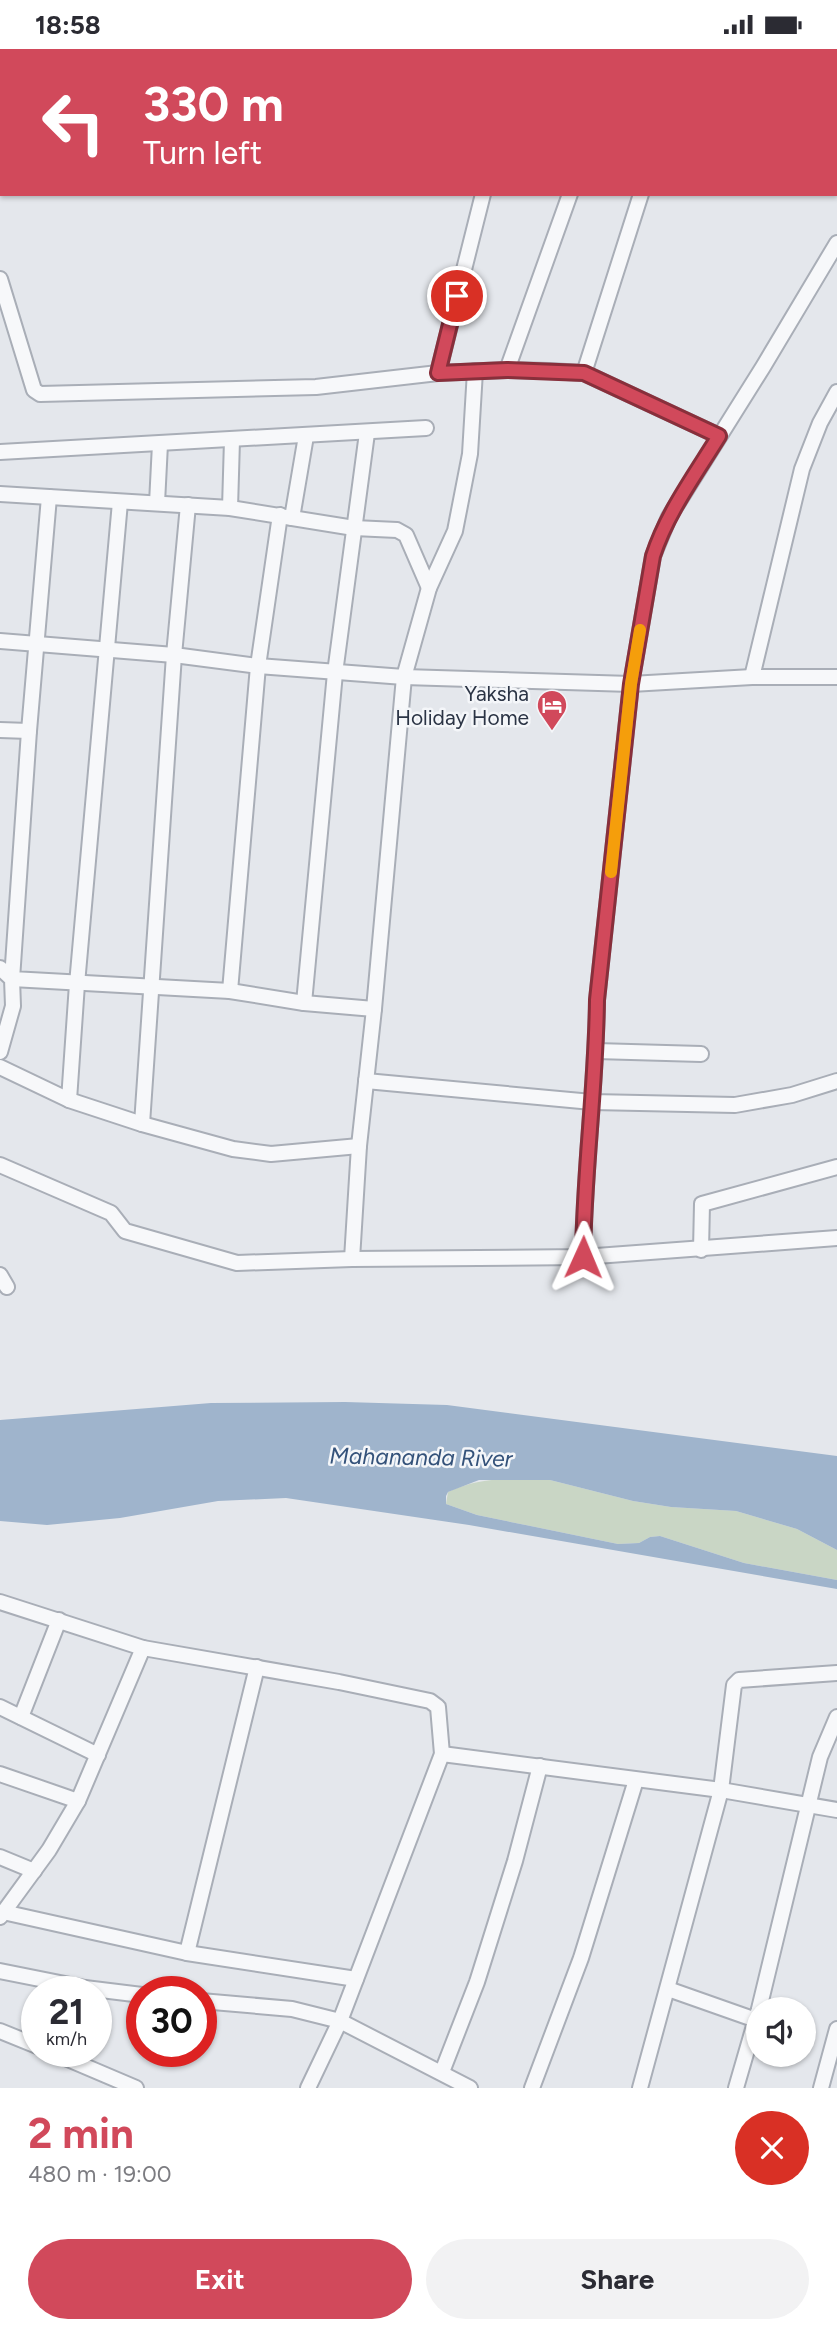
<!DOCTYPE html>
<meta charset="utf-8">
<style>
body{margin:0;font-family:Figtree,sans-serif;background:#f2f2f3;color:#2b2b33;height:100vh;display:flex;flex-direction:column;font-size:26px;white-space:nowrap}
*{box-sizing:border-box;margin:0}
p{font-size:23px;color:#7c7c81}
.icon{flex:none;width:38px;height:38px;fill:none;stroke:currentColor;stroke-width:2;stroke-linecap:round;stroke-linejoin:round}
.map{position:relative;height:2039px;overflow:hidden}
.drawer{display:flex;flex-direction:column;background:#fff;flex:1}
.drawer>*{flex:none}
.top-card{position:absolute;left:0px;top:0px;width:838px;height:147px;box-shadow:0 2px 5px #0004;background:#d1495b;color:#fff;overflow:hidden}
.tools{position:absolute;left:746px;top:1948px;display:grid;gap:14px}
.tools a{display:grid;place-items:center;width:70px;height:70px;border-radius:50%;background:#fff;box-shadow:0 2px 5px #0004;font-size:35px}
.speed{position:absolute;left:21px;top:1927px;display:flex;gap:14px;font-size:35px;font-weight:700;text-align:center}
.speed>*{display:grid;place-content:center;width:91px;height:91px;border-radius:50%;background:#fff;box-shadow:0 2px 5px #0004;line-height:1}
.speed small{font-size:18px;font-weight:400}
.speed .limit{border:10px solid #d22;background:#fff;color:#111}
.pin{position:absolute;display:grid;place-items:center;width:60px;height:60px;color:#fff;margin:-30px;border:4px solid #fff;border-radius:50%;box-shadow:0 2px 7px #0007}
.me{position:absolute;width:77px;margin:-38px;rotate:1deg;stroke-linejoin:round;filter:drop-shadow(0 0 5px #0008)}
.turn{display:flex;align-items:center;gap:24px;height:147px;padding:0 28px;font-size:32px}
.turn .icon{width:91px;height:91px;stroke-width:2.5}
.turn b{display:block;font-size:49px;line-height:60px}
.round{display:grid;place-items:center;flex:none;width:74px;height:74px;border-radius:37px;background:#f2f2f3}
.overview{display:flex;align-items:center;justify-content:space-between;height:119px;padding:0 28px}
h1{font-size:42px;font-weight:700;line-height:52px;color:#d1495b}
.button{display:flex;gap:14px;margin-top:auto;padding:14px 28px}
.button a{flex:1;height:80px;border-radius:42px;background:#d1495b;color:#fff;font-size:28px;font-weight:700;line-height:80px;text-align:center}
.button a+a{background:#f2f2f3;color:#2b2b33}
.status{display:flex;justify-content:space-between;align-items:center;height:49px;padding:0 35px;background:#fff;direction:ltr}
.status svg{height:19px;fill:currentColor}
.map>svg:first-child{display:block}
.green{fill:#c9d6c5}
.water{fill:#9fb4cc}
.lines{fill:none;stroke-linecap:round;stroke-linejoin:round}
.street-casing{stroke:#a9aeb7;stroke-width:18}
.street{stroke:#f7f8fa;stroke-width:14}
.route-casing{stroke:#882f3b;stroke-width:18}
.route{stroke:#d1495b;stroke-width:12}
.slow{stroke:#f59e0b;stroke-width:12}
.labels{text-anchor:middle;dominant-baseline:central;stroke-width:5;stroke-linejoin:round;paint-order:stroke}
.poi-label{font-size:21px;fill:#2b3445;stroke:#f4f6f9;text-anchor:end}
.water-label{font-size:23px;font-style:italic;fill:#34527a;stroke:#f4f6f9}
</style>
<div class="status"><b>18:58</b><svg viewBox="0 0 49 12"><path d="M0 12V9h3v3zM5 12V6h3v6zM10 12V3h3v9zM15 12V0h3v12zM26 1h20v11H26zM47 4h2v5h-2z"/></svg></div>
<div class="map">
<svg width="837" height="2039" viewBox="0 0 837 2039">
<rect width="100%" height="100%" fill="#e4e7ec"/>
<path class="green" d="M508,1430l42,1 83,21 38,6 65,4 61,18 40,21v30l-93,-17 -84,-27 -10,1 -11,6 -21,1 -141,-29 -31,-11 2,-12c22,-10 36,-12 60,-13z"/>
<path class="water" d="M345,1353l102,3 390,51v94l-40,-21 -61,-18 -65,-4 -38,-6 -83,-21h-71l-31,12 -2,4v8l31,11 141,29 21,-1 11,-6 10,-1 84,27 93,17v9l-368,-64 -183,-27 -68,3 -98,17 -73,7 -47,-4v-101l211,-17z"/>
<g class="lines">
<g class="street-casing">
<g id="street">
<path d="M517,2l1,-2"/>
<path d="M699,2v-2"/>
<path d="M810,2v-2"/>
<path d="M836,52h1"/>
<path d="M0,230l34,111 6,4 276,-7 122,-14 69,-3 42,1 35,2 135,63"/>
<path d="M507,321l63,-176"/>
<path d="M438,324l45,-179"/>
<path d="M584,324l57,-179"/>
<path d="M0,403l426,-24"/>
<path d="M0,445l230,14 124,20 43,2 9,5 23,53"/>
<path d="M49,448l-20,234 -17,248 218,12 74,12 70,6"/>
<path d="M157,454l3,-59"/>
<path d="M230,459l2,-68"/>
<path d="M292,469l14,-82"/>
<path d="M0,592l174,14 84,11 146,11 227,7 121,-7h85"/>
<path d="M752,628l50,-208 18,-46 17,-31"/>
<path d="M0,681l29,1"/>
<path d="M0,919l12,11 1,27 -13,46"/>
<path d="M230,942l28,-325 22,-151"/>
<path d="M304,954l31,-330 32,-240"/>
<path d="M596,1002l105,3"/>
<path d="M0,1018l69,33 73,24 91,25 38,5 88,-8"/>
<path d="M366,1032l226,21 143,3 57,-10 45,-14"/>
<path d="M69,1051l8,-116 43,-482"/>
<path d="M142,1075l32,-469 14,-150"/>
<path d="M0,1116l111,48 14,18 112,32 115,-4 231,-2 254,-19"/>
<path d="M701,1201l1,-46 135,-37"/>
<path d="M583,1208c1,-86 13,-171 14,-257l34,-316 22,-128 16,-39 94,-150 74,-124"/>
<path d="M352,1210l7,-113 15,-137 30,-332 25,-89 26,-57 15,-77 5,-83"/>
<path d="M0,1226l7,12"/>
<path d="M0,1553l143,46 196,34 91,19 8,6 4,47 -102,267 -32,67"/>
<path d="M0,1658l98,48"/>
<path d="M21,1668l38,-97"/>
<path d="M442,1705l279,36 116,20"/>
<path d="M0,1725l78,27"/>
<path d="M0,1808l34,14"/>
<path d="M3,1863l184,41 169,26"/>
<path d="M0,1868l49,-67 29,-49 65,-153"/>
<path d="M187,1904l70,-286"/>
<path d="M0,1922l85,17 57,7"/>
<path d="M668,1940l88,31"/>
<path d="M201,1952l91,8 48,12 130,67"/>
<path d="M759,1960l61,-252 17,-40"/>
<path d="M0,1982l37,15"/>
<path d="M49,2002l87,37"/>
<path d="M442,2023l35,-90 38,-121 25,-95"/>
<path d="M532,2039l49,-130 55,-178"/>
<path d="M640,2039l81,-298 13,-105 5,-5 98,-7"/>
<path d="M736,2039l22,-76"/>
<path d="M821,2039l16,-59"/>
</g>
</g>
<use href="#street" class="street"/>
</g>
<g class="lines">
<g class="route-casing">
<path id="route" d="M457,247l-19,77 69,-3 77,3 135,63c-24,39 -52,77 -66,120l-22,128 -34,316c-1,86 -13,171 -14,257"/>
</g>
<use href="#route" class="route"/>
<path class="slow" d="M611,823l20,-188 9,-54"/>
</g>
<defs>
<g id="hotel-pin" transform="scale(1.575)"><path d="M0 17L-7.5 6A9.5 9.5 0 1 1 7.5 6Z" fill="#d1495b" stroke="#f4f6f9"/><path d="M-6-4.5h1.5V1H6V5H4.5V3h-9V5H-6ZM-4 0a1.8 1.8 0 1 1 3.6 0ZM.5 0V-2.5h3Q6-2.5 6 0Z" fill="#fff"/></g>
</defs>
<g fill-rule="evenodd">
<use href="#hotel-pin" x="552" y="656"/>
</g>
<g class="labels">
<g class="poi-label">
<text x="529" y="644">Yaksha<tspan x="529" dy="24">Holiday Home</tspan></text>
</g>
<g class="water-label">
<text transform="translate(421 1408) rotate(1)">Mahananda River</text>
</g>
</g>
</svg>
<div class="tools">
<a><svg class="icon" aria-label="sound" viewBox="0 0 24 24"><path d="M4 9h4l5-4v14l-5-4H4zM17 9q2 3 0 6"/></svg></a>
</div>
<div class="speed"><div>21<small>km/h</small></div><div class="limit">30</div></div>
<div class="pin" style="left:457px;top:247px;background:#d93025"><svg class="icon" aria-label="arrive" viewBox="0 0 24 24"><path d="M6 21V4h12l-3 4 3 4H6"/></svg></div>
<svg class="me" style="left:583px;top:1208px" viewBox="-20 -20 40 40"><path d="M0-17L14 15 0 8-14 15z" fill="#d1495b" stroke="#fff" stroke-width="4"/></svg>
<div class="top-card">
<div class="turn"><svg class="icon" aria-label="left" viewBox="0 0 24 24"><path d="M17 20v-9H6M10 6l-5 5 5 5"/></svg><div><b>330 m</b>Turn left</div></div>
</div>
</div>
<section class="drawer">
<div class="overview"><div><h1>2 min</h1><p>480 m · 19:00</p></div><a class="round" style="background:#d93025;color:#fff"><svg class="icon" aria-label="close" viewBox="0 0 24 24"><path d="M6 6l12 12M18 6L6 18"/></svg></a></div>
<div class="button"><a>Exit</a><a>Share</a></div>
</section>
